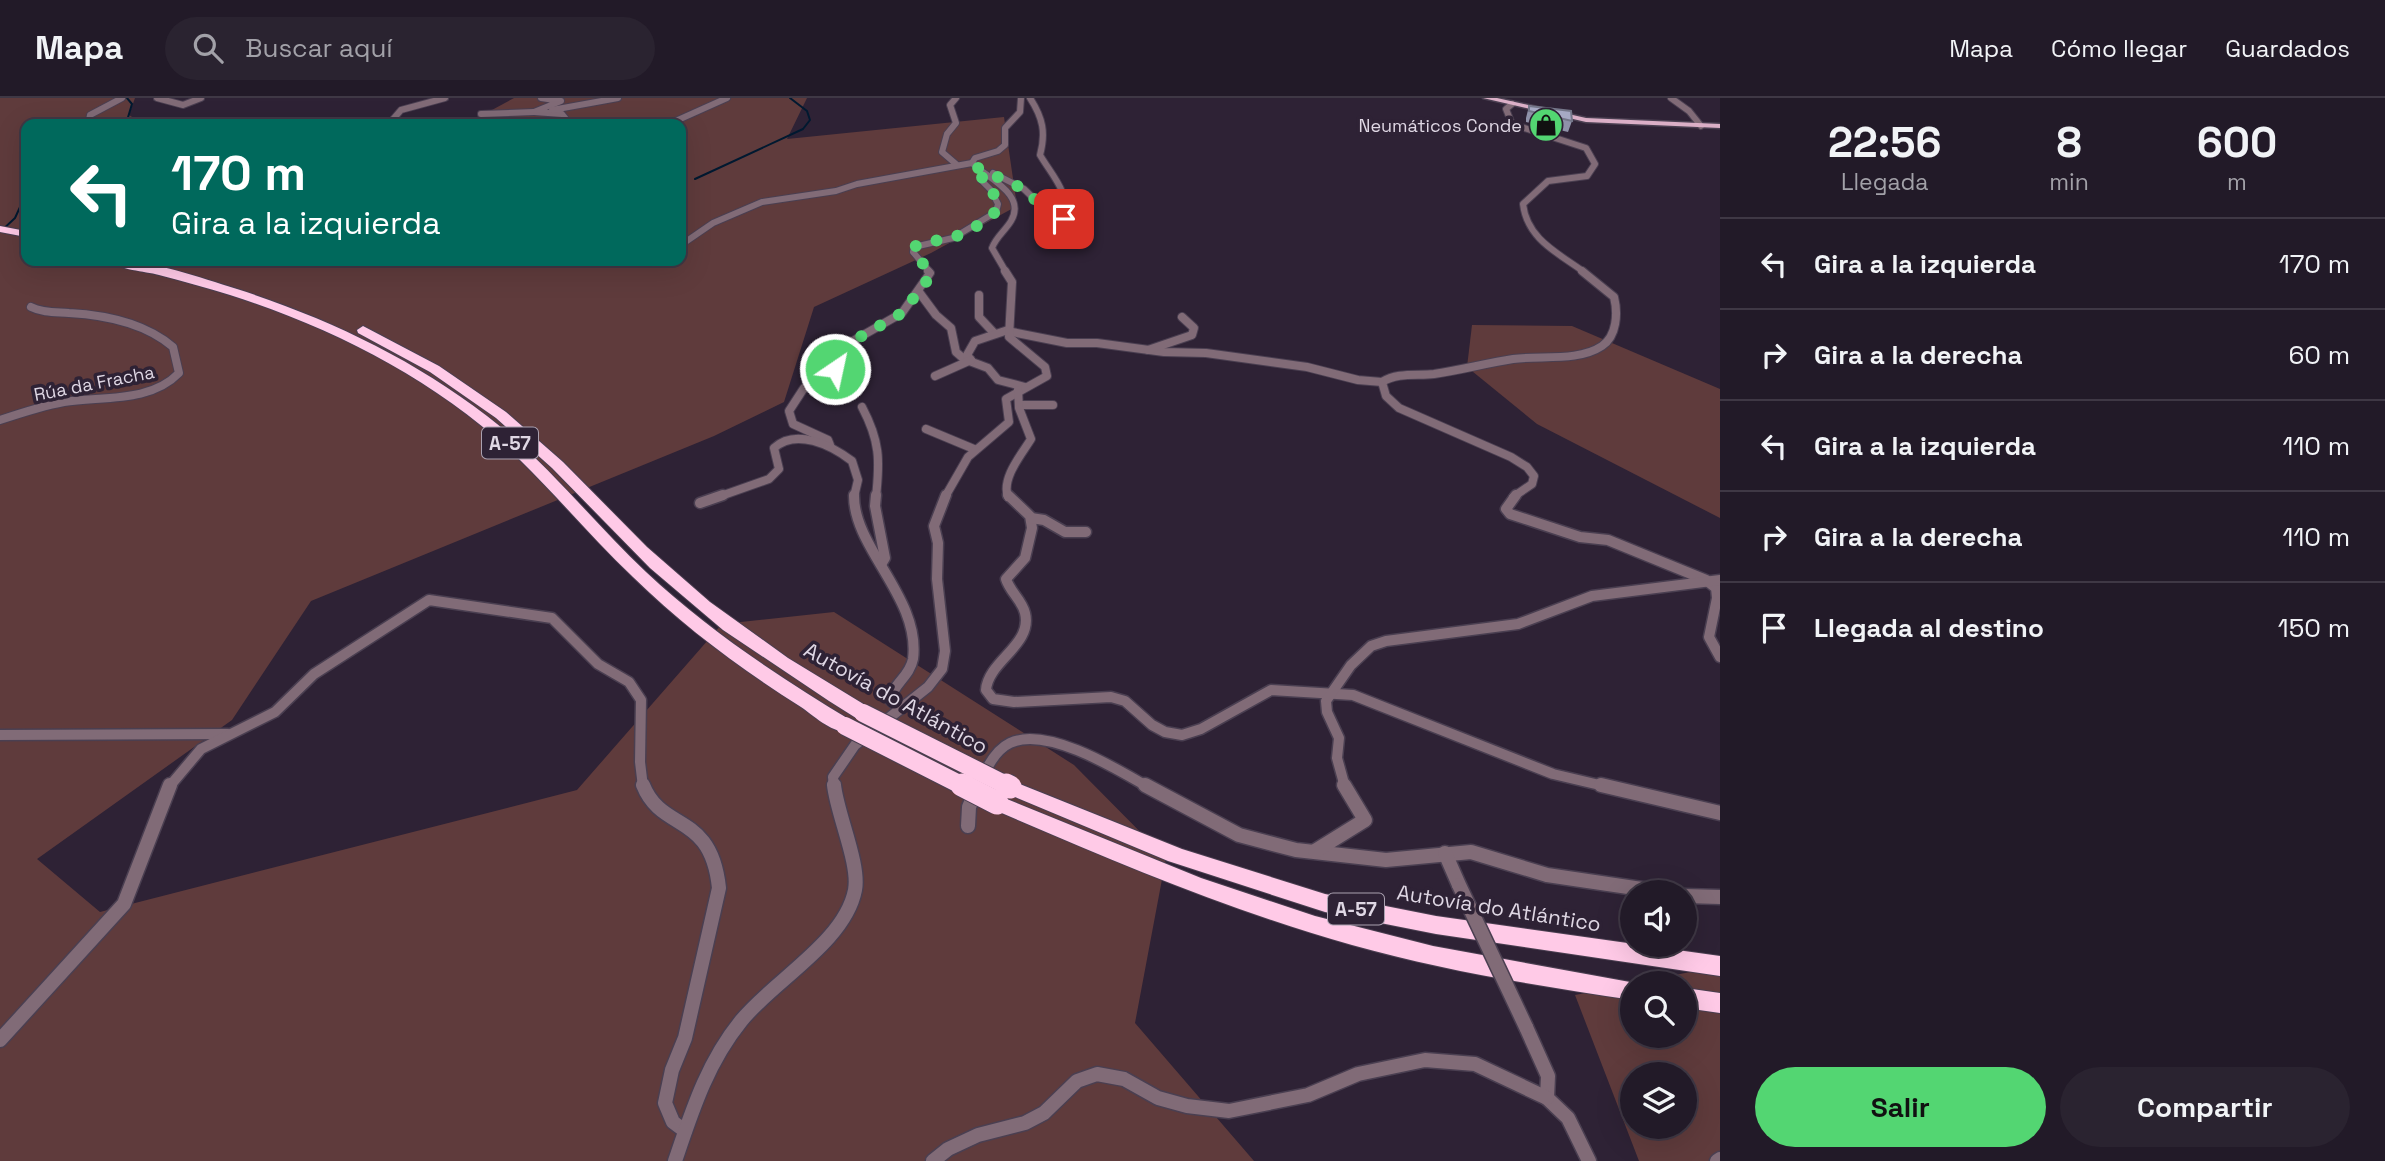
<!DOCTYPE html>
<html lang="es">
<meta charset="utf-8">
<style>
body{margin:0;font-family:"Space Grotesk",sans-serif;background:#2a2330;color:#f1f3f6;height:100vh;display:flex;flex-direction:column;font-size:26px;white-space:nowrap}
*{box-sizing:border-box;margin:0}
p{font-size:23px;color:#a2a1a8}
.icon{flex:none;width:38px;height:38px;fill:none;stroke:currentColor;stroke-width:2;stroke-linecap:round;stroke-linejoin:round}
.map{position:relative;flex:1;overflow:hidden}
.sheet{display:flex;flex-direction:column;background:#221a28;width:665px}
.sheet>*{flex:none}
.top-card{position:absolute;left:21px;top:21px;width:665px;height:147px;border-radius:14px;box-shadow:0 7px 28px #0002,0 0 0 2px #3f3845;background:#00695c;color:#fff;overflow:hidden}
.tools{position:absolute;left:1620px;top:782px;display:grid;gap:14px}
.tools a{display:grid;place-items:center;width:77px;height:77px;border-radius:50%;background:#221a28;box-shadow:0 7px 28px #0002,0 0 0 2px #3f3845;font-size:35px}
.pin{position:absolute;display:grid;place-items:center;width:60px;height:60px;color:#fff;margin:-30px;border-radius:14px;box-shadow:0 4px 10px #0006}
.me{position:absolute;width:77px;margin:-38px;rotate:34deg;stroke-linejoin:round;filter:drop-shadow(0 0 5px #0008)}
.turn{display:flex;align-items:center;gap:24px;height:147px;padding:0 35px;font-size:32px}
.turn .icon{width:91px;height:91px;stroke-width:2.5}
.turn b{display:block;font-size:49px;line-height:60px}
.eta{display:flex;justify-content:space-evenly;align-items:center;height:119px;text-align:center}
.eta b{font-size:42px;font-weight:700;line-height:49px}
.cta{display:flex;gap:14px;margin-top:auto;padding:14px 35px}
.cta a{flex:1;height:80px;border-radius:42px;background:#53d672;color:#111;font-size:28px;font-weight:700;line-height:80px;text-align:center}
.cta a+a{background:#2a2330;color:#f1f3f6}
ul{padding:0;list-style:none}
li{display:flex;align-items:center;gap:21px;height:91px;padding:0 35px;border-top:2px solid #3f3845}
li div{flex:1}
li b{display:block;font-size:26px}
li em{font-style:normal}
header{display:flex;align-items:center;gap:42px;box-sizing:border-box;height:98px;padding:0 35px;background:#221a28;border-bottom:2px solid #3f3845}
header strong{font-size:33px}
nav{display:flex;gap:38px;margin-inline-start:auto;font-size:24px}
.search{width:490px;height:63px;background:#2a2330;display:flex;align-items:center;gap:18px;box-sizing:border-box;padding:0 24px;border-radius:38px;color:#a2a1a8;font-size:26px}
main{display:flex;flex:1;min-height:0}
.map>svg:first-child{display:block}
.green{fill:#5f3b3c;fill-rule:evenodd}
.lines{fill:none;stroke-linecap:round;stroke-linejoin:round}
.stream{stroke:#001930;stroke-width:2}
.minor-far3-casing{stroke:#4a3f51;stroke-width:8}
.minor-far2-casing{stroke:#4a3f51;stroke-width:10}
.minor-far1-casing{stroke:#4a3f51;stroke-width:13}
.minor-casing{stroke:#4a3f51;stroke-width:17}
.major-casing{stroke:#4a3f51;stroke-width:3}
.highway-casing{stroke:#4a3f51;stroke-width:2}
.minor-far3{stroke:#816b77;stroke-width:6}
.minor-far2{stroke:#816b77;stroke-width:8}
.minor-far1{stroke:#816b77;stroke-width:10}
.minor{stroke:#816b77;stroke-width:14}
.major{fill:#dbafc7;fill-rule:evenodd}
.highway{fill:#ffcae7;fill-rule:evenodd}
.minor-bridge-casing{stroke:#4a3f51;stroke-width:17;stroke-linecap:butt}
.highway-bridge-far1-casing{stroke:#4a3f51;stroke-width:20;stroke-linecap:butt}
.highway-bridge-casing{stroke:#4a3f51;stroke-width:25;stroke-linecap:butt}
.minor-bridge{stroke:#816b77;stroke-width:14}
.highway-bridge-far1{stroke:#ffcae7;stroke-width:18}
.highway-bridge{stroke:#ffcae7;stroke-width:23}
.wall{fill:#8f91a9}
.building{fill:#a6a9c4;stroke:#747689;stroke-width:2}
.route{stroke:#53d672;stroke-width:12;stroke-dasharray:0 21.6}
.labels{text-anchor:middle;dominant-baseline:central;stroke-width:7;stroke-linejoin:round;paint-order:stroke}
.far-poi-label{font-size:18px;fill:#dfd7e4;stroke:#2e2235;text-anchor:end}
.far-street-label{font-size:18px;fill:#dfd7e4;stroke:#2e2235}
.shield{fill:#2e2235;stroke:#aaa1b0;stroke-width:2}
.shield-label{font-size:19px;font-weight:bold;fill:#dfd7e4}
.street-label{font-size:21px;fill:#dfd7e4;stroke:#2e2235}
</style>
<header>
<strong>Mapa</strong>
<div class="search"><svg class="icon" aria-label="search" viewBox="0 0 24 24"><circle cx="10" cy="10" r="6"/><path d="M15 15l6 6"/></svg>Buscar aquí</div>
<nav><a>Mapa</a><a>Cómo llegar</a><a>Guardados</a></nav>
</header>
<main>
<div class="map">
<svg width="1720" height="1063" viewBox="0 0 1720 1063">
<rect width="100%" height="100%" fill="#2e2235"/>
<g class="green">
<path d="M0,0h135l-6,17 14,9h-117v137h655v-137h-215l48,-26h293l-20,41 217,-22 13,89 -86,47 -117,54 -30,95 -70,34 -403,165 -79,119 -195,139 63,53 477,-122 145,-166 112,-12 240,153 92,93 -31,165 119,138h-1254z"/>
<path d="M1472,227l100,1 148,63v129l-183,-94 -70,-57z"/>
<path d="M1720,868v195h-81l-64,-166 58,-11v52h52v-52l-50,-1zM1633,976h52v53h-52z"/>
</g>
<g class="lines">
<g class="stream">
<path d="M126,26l6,-20 -5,-6"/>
<path d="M695,81l108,-50 7,-9 -3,-9 -17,-13"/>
<path d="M0,134l15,-14 11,-24"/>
</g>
<g class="minor-far3-casing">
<g id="minor-far3">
<path d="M157,0l26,7 18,-7"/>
<path d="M541,0l20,3 -27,11 28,2 8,10"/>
<path d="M956,0l-6,7 6,18 -9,11 -5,18 14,12"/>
<path d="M1671,0l18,13 12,15"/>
<path d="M1512,6l-6,5 6,15 74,24 9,16 -8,12 -39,5 -25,23c4,35 35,49 61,68"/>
<path d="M552,12l66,-12"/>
<path d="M481,16l53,-2"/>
<path d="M94,26l-5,-4 1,-5 32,-17"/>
<path d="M389,26l12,-14 44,-12"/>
<path d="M669,26l58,-26"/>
<path d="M993,75l31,16 30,29 10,1c6,-27 -11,-42 -24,-64 6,-22 3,-37 -10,-57"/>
<path d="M681,147l32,-22 49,-21 74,-11 21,-7 115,-21"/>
<path d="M930,174l-17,-20 1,-5 39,-9 43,-26 2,-8 -7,-14 -10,-10 3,-7"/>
<path d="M1006,174l-14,-24c4,-11 13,-17 19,-27 16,-27 -24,-43 -39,-58l3,-5 23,-7 7,-6v-17l15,-16 1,-14"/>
</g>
</g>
<g class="minor-far2-casing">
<g id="minor-far2">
<path d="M919,194l17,23 15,13 5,24 8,7 24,9 10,12 27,7"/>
<path d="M979,197v22l15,16"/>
<path d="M1007,233l60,12h30l67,9 42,1 101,14 51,13 24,2"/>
<path d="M1148,252l44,-15 2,-7 -12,-11"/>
<path d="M971,262l-4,-5 8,-14 33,-11"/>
<path d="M935,278l36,-16"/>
<path d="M1019,307h34"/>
<path d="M862,309c18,34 18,53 14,90"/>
<path d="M0,322c21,-7 42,-14 64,-18 38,-6 86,1 115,-29l-6,-26c-28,-24 -67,-32 -104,-34 -13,-1 -26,0 -38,-6"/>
<path d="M926,331l48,20"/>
<path d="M830,347l-2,-5 -35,-16 -4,-13 15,-23 31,-19 16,-27 51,-29 28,-40 -2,-2"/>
<path d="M718,399l51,-18 10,-10 -5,-21c22,-20 57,-3 78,13l6,19 -4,17"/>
<path d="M945,399l23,-40 41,-35 -3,-23 41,-23 -2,-9 -36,-30 3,-55 -7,-11"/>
<path d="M1008,399c-7,-19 14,-43 23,-58l-12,-31 -1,-18"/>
<path d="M1513,399l19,-13 2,-8 -7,-9 -16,-10 -112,-49 -13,-12 -4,-14c16,-10 35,-6 52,-8 27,-4 53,-11 79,-15 28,-4 65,3 89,-13 15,-10 16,-33 12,-49l-32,-26"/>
</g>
</g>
<g class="minor-far1-casing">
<g id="minor-far1">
<path d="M854,397c-1,53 67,103 59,164 -3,17 -20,25 -23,41l11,9"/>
<path d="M876,397l-1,11 10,52 -3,5"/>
<path d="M1008,397l22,21 2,12 -7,30 -19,21c4,13 16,21 19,34 8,32 -37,48 -39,77l7,9 21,3 97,-5 14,4 27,24 13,7 17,3 19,-6 70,-39 82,5 200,79 55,13"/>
<path d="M1516,397l-10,14 4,5 70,23 28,3 98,40 10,8 1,10 -8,39 11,20"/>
<path d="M700,405l23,-8"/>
<path d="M1031,420l13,2 21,12h21"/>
<path d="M0,637l228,-1"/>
<path d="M983,678c6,-13 14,-27 27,-33 37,-17 107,26 138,44"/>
<path d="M169,689l32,-38 74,-37 39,-38 115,-74 123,18 46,46 31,18 12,18 -1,62 3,25"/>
<path d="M834,689l-1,-10 22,-32 73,-58 14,-18 3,-18 -8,-72 1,-36 -4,-17 12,-31"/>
<path d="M1345,689l-8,-29 2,-20 -12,-26 -1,-11 25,-36 20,-19 15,-5 132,-17 74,-28 128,-16"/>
</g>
</g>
<g class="minor-casing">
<g id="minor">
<path d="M643,687c19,48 68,26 76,103l-34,150 -13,32 -7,33 8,19 12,9"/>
<path d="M1145,687l94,50 57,15 90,10 85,-8 76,23 115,17"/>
<path d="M1601,687l119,28"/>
<path d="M968,728l1,-19 7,-16"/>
<path d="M1315,753l50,-31 -21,-35"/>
<path d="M1445,755l14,32"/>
<path d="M1685,798l35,1"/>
<path d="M1526,929l22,49 -1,22 21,20 21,43"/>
<path d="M0,942l124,-136 46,-119"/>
<path d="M675,1063c17,-50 32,-98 66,-140 32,-40 104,-79 114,-131 5,-26 -18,-76 -21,-105"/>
<path d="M933,1063l15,-12 30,-14 47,-12 19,-10 33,-32 20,-7 27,5 34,19 29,8 42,5 79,-16 50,-21 67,-14 50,4 72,34"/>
<path d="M1717,1063l3,-2"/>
</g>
</g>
<g class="major-casing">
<path id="major" d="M1483,0h14l89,20 134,6v4l-134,-6z"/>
</g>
<g class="highway-casing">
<g id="highway">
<path d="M0,128l26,5v6l-26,-5z"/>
<path d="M108,163c42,-2 89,16 129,28 90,29 175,69 250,127 59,45 105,105 159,156 62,58 133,105 206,149l3,5 -3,5c-17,5 -38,-15 -51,-24 -60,-38 -117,-80 -168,-130 -40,-38 -75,-80 -114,-118 -81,-78 -183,-130 -289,-164 -23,-7 -47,-14 -71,-20 -15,-4 -39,-5 -51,-14z"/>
<path d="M363,228l76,40 67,46 57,50 84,85 63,55 78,56 82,50 2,5 -2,5h-14l-27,-17 -106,-71 -73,-62 -98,-100 -56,-50 -66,-46 -72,-39 -1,-3z"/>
<path d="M1010,682l172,69 143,45 111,22 284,40v20l-284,-42 -111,-22 -157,-51 -165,-69 -3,-5 3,-5z"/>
<path d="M997,697l204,83 114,38 118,30 208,38h-8v16c-94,-14 -189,-29 -281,-55 -125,-35 -243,-86 -362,-137l-3,-5 3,-5z"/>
<path d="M1685,890l35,5v20l-35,-5z"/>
</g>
</g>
<use href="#minor-far3" class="minor-far3"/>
<use href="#minor-far2" class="minor-far2"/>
<use href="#minor-far1" class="minor-far1"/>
<use href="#minor" class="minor"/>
<use href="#major" class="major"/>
<use href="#highway" class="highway"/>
<g class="minor-bridge-casing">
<path id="minor-bridge" d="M1459,787l67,142"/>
</g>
<g class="highway-bridge-far1-casing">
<g id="highway-bridge-far1">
<path d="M863,615l147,74"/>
<path d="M845,628l120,61"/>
</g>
</g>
<g class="highway-bridge-casing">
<g id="highway-bridge">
<path d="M962,687l35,18"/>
<path d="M1006,687l4,2"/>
</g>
</g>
<use href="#minor-bridge" class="minor-bridge"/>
<use href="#highway-bridge-far1" class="highway-bridge-far1"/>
<use href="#highway-bridge" class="highway-bridge"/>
</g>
<path class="wall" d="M1529,8l43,15 -4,11 -42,-10v-4z"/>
<path class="building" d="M1529,8l42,5 1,10 -43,-10z"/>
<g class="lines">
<path class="route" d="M835,271l16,-27 51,-29 27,-35 1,-5 -16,-21v-5c12,-8 27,-5 40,-10 15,-5 33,-16 44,-28 1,-11 -9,-22 -17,-29l3,-7 -10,-7 50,23 30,29 10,1"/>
</g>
<defs>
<g id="shop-disc" transform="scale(1.75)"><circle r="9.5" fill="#53d672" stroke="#2e2235"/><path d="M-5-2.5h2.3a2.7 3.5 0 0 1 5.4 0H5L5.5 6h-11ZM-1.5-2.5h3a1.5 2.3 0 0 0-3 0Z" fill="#111"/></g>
</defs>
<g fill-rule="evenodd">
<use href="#shop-disc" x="1546" y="27"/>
</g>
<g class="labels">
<g class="far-poi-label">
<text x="1522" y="27">Neumáticos Conde</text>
</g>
<g class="far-street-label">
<text transform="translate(94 285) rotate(-11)">Rúa da Fracha</text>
</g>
<g class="shield">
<rect x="482" y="329.5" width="56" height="31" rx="5"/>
<rect x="1328" y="795.5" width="56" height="31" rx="5"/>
</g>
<g class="shield-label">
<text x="510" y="345">A-57</text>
<text x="1356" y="811">A-57</text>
</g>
<g class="street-label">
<text transform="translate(896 600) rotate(29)">Autovía do Atlántico</text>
<text transform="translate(1499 810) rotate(9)">Autovía do Atlántico</text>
</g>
</g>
</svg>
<div class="tools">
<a><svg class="icon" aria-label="sound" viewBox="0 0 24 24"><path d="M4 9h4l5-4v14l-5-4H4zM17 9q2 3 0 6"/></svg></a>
<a><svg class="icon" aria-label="search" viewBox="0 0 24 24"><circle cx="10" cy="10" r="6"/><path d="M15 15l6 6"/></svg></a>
<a><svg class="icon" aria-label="layers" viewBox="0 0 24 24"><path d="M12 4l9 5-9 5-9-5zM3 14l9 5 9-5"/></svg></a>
</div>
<div class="pin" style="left:1064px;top:121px;background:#d93025"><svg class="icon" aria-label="arrive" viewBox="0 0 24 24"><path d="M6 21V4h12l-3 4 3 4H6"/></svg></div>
<svg class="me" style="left:835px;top:271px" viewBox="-20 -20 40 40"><circle r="17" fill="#53d672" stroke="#fff" stroke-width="3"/><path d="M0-11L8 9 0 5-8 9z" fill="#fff"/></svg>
<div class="top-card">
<div class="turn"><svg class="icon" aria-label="left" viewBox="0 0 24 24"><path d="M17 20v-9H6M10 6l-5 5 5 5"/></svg><div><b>170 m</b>Gira a la izquierda</div></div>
</div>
</div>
<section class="sheet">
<div class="eta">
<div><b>22:56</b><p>Llegada</p></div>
<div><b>8</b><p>min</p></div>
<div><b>600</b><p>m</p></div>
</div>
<ul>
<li><svg class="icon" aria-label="left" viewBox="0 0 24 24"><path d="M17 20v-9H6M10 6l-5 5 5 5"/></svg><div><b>Gira a la izquierda</b></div><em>170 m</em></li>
<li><svg class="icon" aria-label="right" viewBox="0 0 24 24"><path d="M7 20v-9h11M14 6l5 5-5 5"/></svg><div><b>Gira a la derecha</b></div><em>60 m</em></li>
<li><svg class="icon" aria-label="left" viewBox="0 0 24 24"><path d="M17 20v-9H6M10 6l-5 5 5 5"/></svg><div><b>Gira a la izquierda</b></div><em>110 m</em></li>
<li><svg class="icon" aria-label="right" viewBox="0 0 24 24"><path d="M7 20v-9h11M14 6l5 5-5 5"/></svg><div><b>Gira a la derecha</b></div><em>110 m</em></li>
<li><svg class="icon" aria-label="arrive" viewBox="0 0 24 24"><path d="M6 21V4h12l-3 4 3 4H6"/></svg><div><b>Llegada al destino</b></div><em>150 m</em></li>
</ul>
<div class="cta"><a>Salir</a><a>Compartir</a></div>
</section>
</main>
